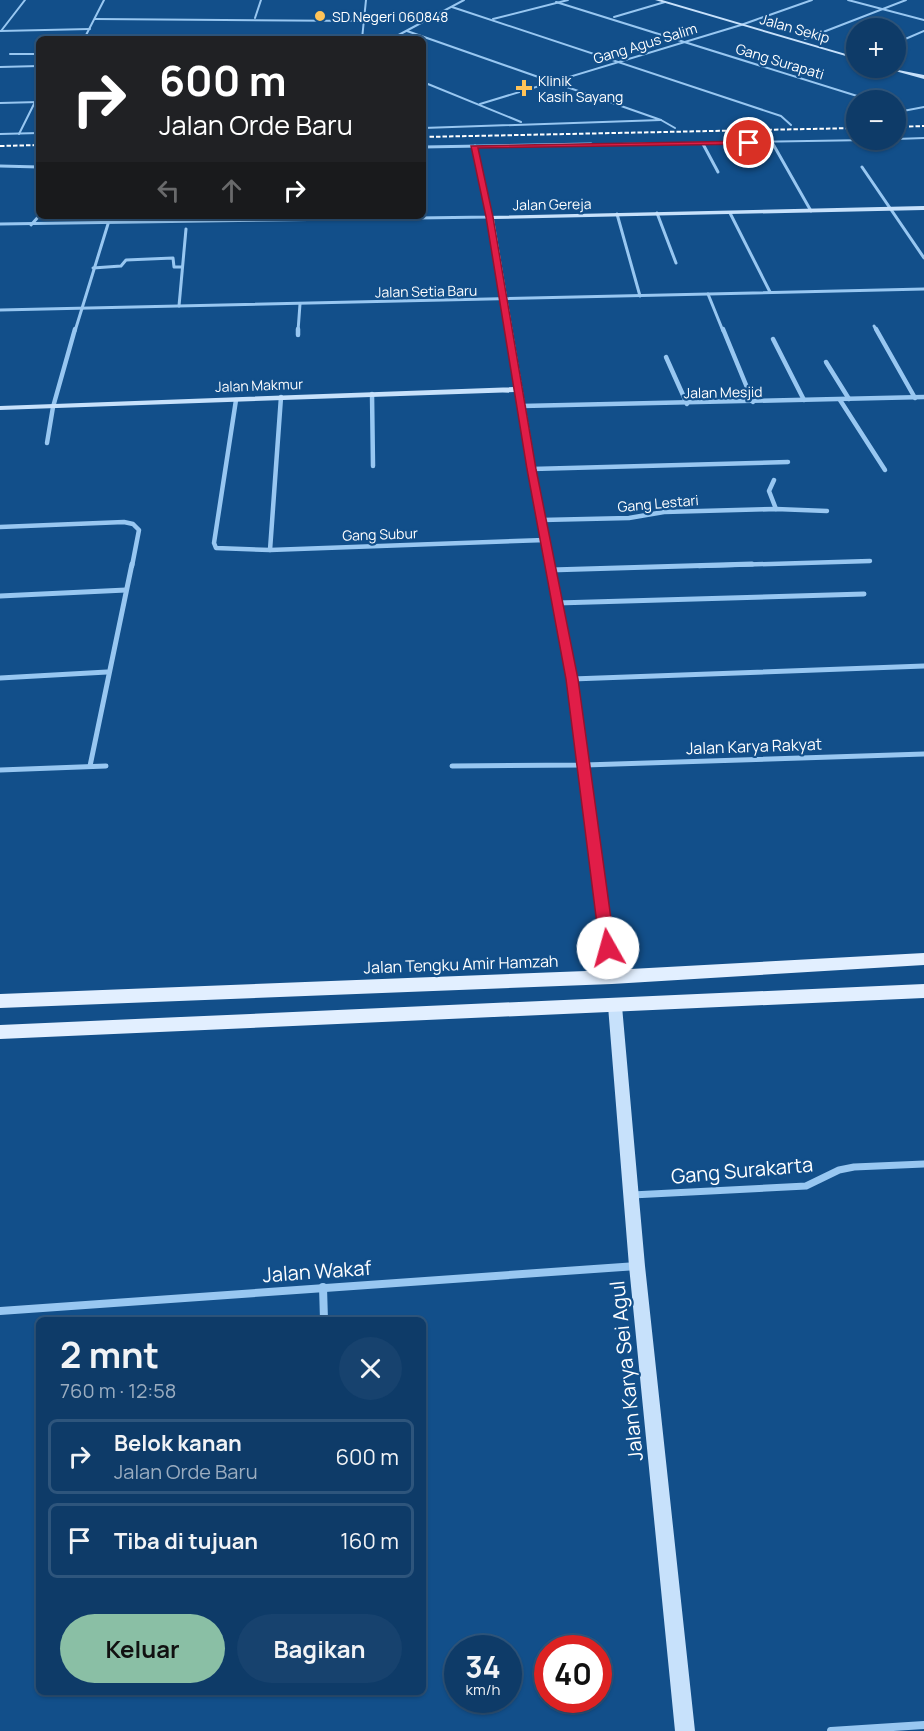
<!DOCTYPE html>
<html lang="id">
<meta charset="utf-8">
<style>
body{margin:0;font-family:Manrope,sans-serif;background:#17426e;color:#f1f3f6;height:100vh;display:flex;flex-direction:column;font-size:22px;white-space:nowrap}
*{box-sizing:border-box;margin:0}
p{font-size:20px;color:#9badc0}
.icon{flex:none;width:33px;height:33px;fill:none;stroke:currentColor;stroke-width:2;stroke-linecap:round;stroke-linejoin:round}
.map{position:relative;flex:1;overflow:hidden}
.sheet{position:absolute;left:36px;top:1317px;width:390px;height:378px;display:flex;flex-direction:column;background:#0e3b68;border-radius:9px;box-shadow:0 2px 4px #0004,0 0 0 2px #2e557c}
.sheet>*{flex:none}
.banner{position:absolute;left:36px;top:36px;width:390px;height:183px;border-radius:9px;box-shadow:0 2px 4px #0004,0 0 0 2px #2e557c;background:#202124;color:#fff;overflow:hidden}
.buttons{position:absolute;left:846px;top:18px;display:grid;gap:12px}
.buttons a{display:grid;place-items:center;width:60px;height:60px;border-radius:50%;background:#0e3b68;box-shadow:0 2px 4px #0004,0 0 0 2px #2e557c;font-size:30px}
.speed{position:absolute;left:444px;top:1635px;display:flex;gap:12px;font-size:30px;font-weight:700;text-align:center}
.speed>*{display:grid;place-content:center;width:78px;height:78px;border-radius:50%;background:#0e3b68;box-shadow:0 2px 4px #0004,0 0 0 2px #2e557c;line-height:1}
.speed small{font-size:15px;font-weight:400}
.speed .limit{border:9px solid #d22;background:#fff;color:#111}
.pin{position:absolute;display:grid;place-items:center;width:51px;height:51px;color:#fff;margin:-26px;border:3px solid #fff;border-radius:50%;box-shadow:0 2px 6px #0007}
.me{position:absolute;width:66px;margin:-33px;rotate:353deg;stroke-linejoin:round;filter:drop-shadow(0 0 4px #0008)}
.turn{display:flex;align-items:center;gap:21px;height:126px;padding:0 24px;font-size:27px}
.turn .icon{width:78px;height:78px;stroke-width:2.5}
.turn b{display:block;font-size:42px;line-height:51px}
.lanes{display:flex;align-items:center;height:57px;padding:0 24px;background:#0003;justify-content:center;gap:30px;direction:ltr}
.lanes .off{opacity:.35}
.round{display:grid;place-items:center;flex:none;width:63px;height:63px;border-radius:32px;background:#17426e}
.headline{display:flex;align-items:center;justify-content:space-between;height:102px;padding:0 24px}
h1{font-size:36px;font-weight:700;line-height:45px}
.primary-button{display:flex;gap:12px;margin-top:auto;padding:12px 24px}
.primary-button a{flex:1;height:69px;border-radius:36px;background:#8abfa5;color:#111;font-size:24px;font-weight:700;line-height:69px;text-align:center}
.primary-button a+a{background:#17426e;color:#f1f3f6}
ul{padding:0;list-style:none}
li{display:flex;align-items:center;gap:18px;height:75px;margin:0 12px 9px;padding:0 12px;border:3px solid #2e557c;border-radius:9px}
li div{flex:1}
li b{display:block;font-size:22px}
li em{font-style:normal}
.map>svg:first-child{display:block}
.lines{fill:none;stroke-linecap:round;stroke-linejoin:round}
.street-far5{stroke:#98c7f1;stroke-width:2}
.street-far4{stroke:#98c7f1;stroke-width:3}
.street-far3{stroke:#98c7f1;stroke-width:4.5}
.street-far2{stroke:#98c7f1;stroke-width:5}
.street-far1{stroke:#98c7f1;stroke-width:7}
.street{stroke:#98c7f1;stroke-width:8}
.secondary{fill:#c7e1fb;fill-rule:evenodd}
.primary{fill:#e2efff;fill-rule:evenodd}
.rail{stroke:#fff;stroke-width:2;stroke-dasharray:4.5 2;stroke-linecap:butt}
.route{fill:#e11d48;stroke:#92132f;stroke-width:1.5}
.poi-dot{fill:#ffc358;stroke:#124f8a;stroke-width:2}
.labels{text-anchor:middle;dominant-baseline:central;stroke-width:4.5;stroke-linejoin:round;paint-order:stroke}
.far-poi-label{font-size:14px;fill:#fff;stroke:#124f8a;text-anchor:start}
.far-street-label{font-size:14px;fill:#fff;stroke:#124f8a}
.street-label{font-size:16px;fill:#fff;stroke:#124f8a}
.near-street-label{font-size:20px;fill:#fff;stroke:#124f8a}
</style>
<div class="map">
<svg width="924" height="1731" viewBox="0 0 924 1731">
<rect width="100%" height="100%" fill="#124f8a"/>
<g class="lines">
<g class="street-far5">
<path d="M848,0l76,20"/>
<path d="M556,2l314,98"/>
<path d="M452,7l329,109 10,9"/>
<path d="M614,17l51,-15"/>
<path d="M255,18l6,-18"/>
<path d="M95,19l269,2"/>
<path d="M493,19l75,-19"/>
<path d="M0,31l90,-2"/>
<path d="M1,31l24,-31"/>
<path d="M407,31l254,89 -238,8"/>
<path d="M363,35l30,2"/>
<path d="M84,39l20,-39"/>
<path d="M362,39l4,-39"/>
<path d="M391,39l73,-39"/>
<path d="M805,39l101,-39"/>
<path d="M896,43l28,-12"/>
<path d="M10,54h29"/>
<path d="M0,67l39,-1"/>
<path d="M423,82l98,40"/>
<path d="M0,103l39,-1"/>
<path d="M480,104l261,-79 71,-25"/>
<path d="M896,109l7,2 21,-4"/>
<path d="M661,120l14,8"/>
<path d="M0,134l39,-1"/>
<path d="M19,134l16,-32"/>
<path d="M896,139l28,-1"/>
<path d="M772,142l2,4"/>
<path d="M495,146l374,-6"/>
</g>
<g class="street-far4">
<path d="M703,144l15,28"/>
<path d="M773,144l38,67"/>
<path d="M423,147l168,-3"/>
<path d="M0,166l39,1"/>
<path d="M862,167l62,91"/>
<path d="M657,213l19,50"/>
<path d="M730,213l40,79"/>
<path d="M617,214l23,82"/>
<path d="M0,224l490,-7 -15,-71"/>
<path d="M31,225l8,-9"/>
<path d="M93,268l28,-2 5,-6 47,-2 1,9h8"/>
<path d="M708,294l15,37"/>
<path d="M179,306l7,-77"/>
<path d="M0,310l924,-21"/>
<path d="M874,326l3,5"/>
<path d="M75,331l33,-107"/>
<path d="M298,331l2,-27"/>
</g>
<g class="street-far3">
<path d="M723,329l30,73"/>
<path d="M876,329l39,69"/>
<path d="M298,335v-6"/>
<path d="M773,339l31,61"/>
<path d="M666,357l21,47"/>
<path d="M826,362l23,37"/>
<path d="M372,394l1,72"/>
<path d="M236,400l-22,143 2,5 54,2 275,-10"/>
<path d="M840,400l45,70"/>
<path d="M522,406l402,-9"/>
<path d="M47,443l6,-36 22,-78"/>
<path d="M532,469l256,-7"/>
<path d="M774,480l-5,11 7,18"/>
<path d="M542,520l87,-2 35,-6 112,-3 51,2"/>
<path d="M0,527l124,-5 9,2 6,6 -7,36"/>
<path d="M270,550l11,-153"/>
<path d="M699,566l171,-5"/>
</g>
<g class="street-far2">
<path d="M550,570l202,-6"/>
<path d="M0,596l126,-6"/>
<path d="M557,603l307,-9"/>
<path d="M0,678l107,-6"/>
<path d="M572,679l352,-13"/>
<path d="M90,766l42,-202"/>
<path d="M452,766l133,-1 339,-11"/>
<path d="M0,770l106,-4"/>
</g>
<path class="street-far1" d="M632,1195l174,-9 33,-16 15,-3 70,-3"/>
<g class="street">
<path d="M323,1287l1,33"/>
<path d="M0,1311l637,-45"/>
<path d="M831,1731l93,-6"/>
</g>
<g class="secondary">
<path d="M655,0h7l194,57v2z"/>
<path d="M888,68l36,7v4l-36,-10z"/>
<path d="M924,206v4l-430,9 42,250 41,210 41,298 -1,4 -5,1 -5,-1 -1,-4 -39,-298 -52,-287 -515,18v-4l514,-19 -26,-171z"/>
<path d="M615,1001l5,1 2,4 23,260 50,465h-20l-46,-465 -21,-260 2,-4z"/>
</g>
<g class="primary">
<path d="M924,953v12l-312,19 -612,24v-14l612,-24z"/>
<path d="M924,984v14l-924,41v-14z"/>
</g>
<g class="rail">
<path d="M896,127l28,-1"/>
<path d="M423,137l433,-9"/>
<path d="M0,146l39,-1"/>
</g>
</g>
<path class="route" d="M749,141l3,3 -274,4 15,69 43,252 42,210 37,269 -7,6 -8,-6 -34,-269 -39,-210 -41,-252 -15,-71z"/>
<g class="poi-dot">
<circle cx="320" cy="16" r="6"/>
<path d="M521 79h6v6h6v6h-6v6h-6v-6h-6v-6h6z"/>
</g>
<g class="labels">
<g class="far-poi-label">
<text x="332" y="16">SD Negeri 060848</text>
<text x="538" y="80">Klinik<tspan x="538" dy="16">Kasih Sayang</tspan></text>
</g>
<g class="far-street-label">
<text transform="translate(795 28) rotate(16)">Jalan Sekip</text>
<text transform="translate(645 43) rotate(-17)">Gang Agus Salim</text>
<text transform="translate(780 61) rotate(17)">Gang Surapati</text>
<text transform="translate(552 204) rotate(-1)">Jalan Gereja</text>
<text transform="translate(426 291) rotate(-1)">Jalan Setia Baru</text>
<text transform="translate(259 385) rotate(-2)">Jalan Makmur</text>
<text transform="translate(723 392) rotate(-1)">Jalan Mesjid</text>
<text transform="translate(658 503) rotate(-5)">Gang Lestari</text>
<text transform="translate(380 534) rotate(-2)">Gang Subur</text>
</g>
<g class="street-label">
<text transform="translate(754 746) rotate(-2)">Jalan Karya Rakyat</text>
<text transform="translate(461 964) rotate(-2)">Jalan Tengku Amir Hamzah</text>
</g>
<g class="near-street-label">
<text transform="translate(742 1170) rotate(-5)">Gang Surakarta</text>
<text transform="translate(317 1271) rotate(-4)">Jalan Wakaf</text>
<text transform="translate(626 1371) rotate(-96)">Jalan Karya Sei Agul</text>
</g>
</g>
</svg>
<div class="buttons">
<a>+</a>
<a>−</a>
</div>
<div class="speed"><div>34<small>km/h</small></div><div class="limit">40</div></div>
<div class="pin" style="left:749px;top:143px;background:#d93025"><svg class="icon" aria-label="arrive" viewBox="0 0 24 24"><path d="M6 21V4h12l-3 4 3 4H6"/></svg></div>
<svg class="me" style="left:608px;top:948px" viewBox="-20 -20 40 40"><circle r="19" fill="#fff"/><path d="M0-13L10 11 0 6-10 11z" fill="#e11d48"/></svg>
<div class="banner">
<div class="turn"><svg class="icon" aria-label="right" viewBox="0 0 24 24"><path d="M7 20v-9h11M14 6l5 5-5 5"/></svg><div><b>600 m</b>Jalan Orde Baru</div></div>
<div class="lanes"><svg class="icon off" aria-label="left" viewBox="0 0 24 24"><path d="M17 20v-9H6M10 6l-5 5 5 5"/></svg><svg class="icon off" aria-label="ahead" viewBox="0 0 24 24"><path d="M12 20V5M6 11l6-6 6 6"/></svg><svg class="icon" aria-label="right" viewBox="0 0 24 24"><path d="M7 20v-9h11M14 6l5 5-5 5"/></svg></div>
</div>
<section class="sheet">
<div class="headline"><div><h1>2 mnt</h1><p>760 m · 12:58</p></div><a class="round"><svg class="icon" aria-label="close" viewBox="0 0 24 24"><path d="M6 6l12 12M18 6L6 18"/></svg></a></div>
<ul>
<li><svg class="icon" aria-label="right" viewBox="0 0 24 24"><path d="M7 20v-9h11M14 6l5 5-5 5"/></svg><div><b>Belok kanan</b><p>Jalan Orde Baru</p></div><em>600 m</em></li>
<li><svg class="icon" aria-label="arrive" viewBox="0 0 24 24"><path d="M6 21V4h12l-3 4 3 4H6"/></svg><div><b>Tiba di tujuan</b></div><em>160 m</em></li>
</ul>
<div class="primary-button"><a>Keluar</a><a>Bagikan</a></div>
</section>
</div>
